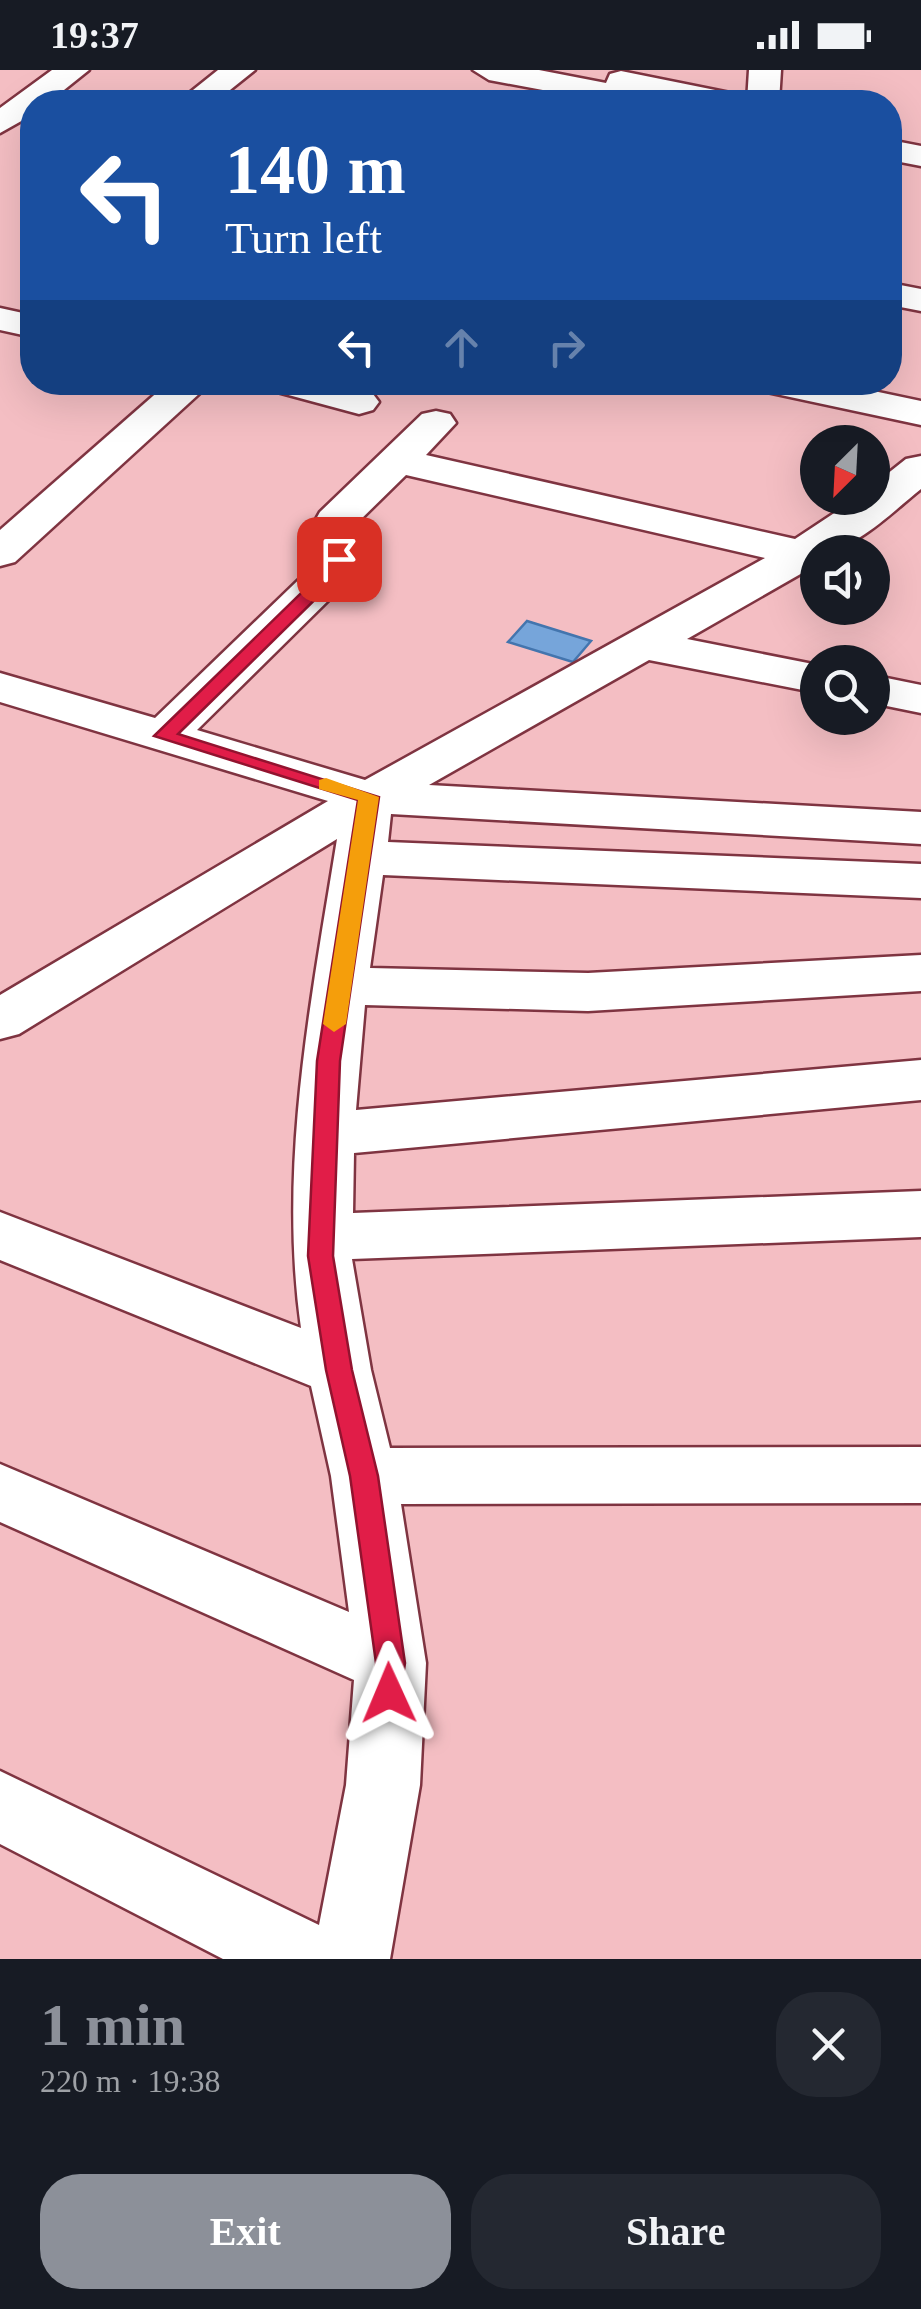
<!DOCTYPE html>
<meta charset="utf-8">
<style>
body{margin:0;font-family:Georgia,serif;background:#242831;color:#f1f3f6;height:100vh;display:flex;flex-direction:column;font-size:38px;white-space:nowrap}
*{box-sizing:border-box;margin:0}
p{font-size:32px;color:#9ea1a6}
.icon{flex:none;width:55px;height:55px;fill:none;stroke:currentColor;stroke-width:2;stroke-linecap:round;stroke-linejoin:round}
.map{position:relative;height:1889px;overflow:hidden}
.side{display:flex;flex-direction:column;background:#171b24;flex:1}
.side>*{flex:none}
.banner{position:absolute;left:20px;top:20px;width:882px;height:305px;border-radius:40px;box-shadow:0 10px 40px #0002;background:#1a4fa0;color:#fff;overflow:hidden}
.needle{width:65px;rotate:204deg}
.fabs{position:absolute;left:800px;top:355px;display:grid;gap:20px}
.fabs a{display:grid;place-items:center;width:90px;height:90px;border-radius:50%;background:#171b24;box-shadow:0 10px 40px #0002;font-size:50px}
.pin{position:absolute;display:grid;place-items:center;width:85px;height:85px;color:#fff;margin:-42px;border-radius:20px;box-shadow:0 5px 15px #0006}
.me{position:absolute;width:110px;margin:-55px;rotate:359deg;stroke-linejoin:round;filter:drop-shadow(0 0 8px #0008)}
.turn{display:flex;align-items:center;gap:35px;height:210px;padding:0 40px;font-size:45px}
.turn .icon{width:130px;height:130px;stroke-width:2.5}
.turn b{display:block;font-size:70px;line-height:85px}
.lanes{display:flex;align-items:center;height:95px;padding:0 40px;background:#0003;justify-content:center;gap:50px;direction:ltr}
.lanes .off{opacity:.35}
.round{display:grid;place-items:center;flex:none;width:105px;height:105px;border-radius:40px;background:#242831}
.overview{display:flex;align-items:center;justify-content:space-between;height:170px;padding:0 40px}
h1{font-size:60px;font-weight:700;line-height:75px;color:#8c9099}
.primary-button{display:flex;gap:20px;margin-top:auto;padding:20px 40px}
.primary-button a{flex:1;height:115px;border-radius:40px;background:#8c9099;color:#fff;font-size:40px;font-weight:700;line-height:115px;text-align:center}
.primary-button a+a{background:#242831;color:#f1f3f6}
.status{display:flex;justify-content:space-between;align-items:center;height:70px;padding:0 50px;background:#171b24;direction:ltr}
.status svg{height:28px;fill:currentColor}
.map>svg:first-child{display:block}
.building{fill:#76a5da;stroke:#4375ae;stroke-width:2.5}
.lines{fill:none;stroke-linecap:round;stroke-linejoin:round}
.minor-casing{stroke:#7f3441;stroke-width:5}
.minor{fill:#fff;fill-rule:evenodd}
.route{fill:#e11d48;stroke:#92132f;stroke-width:2.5}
.slow{fill:#f59e0b}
</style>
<div class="status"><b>19:37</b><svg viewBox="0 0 49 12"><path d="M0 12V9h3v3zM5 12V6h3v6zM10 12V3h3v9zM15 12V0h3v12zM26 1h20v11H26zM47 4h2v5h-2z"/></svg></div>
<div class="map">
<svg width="921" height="1889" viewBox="0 0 921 1889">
<rect width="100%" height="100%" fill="#f4bec3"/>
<path class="building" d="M527,551l64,20 -18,21 -65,-20z"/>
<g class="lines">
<g class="minor-casing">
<g id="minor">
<path d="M52,0h37l-40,32h-17v13l-32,18v-25z"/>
<path d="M218,0h37l-40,32h-37z"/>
<path d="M473,0h66l67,13 4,-9 11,-3 119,24 4,7h-137l-118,-22z"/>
<path d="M749,0h32l-2,32h-32z"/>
<path d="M890,70l31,6v20l-31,-6z"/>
<path d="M890,213l31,6v22l-31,-6z"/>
<path d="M0,238l32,7v22l-32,-7z"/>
<path d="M169,312h43l-197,180 -15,4v-36z"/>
<path d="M265,312h67l41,12 6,8 -6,8 -14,4 -89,-24z"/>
<path d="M752,312h79l90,19v24l-164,-35z"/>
<path d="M436,341l14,3 6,9 -30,32 369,84 62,-41h15v-12l34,-27 15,-3v33c-28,22 -67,63 -103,63v12l-131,75 131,26v28l-169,-33 -220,125 492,27v32l-530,-30 -3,28 533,22v34l-538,-23 -13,93 218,5 333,-18v36l-333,20 -223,-6 -9,105 565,-50v40l-567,53 -1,60 568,-22v46l-569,22 19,111 19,78 531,-1v56l-520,1 25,159 -6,122 -30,174h-167l-223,-115v-73l319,154 27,-140 8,-105 -354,-158v-58l349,148 -18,-136 -20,-90 -311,-126v-48l301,116c-23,-163 10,-327 36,-489l-318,195 -19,5v-44l328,-194 -328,-99v-29l155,45 161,-155 -9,-28 13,-23 102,-98zM406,405l359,83 -400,222 -168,-50 155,-153 9,-18 -10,-24 3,-9z"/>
<path d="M872,605l49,10v28l-49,-10z"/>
</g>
</g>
<use href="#minor" class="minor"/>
</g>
<path class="route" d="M333,485l15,4 -5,13 -165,162 201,63 -39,264 -7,195 19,114 26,106 27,187 -6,40 -10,4 -11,-4 -4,-10 2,-30 -26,-187 -24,-106 -18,-114 9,-195 41,-261 -204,-64 174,-169z"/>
<path class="slow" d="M326,708l53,19 -33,227 -12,8 -11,-8 35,-224 -39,-11v-9z"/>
</svg>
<div class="fabs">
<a><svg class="needle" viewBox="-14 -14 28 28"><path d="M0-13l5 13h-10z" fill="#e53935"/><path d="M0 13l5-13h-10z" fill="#9ea1a6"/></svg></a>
<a><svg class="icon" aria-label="sound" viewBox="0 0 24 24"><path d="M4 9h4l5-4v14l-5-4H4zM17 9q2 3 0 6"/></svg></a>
<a><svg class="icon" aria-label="search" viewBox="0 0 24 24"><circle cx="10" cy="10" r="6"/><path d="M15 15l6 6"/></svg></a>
</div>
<div class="pin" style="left:339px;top:489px;background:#d93025"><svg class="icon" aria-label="arrive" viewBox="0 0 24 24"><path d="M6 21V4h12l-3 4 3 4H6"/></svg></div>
<svg class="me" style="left:389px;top:1623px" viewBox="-20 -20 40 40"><path d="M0-17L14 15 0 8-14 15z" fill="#e11d48" stroke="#fff" stroke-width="4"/></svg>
<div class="banner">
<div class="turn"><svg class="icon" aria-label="left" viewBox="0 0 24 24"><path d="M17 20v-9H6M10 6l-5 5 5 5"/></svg><div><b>140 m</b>Turn left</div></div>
<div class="lanes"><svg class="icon" aria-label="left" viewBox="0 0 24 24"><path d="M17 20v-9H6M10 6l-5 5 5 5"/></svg><svg class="icon off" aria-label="ahead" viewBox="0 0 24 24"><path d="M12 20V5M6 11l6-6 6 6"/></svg><svg class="icon off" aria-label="right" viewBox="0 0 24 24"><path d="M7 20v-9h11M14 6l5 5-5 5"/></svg></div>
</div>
</div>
<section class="side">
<div class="overview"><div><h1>1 min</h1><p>220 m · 19:38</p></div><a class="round"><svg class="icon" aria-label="close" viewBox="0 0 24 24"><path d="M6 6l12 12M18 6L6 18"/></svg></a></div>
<div class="primary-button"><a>Exit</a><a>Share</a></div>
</section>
